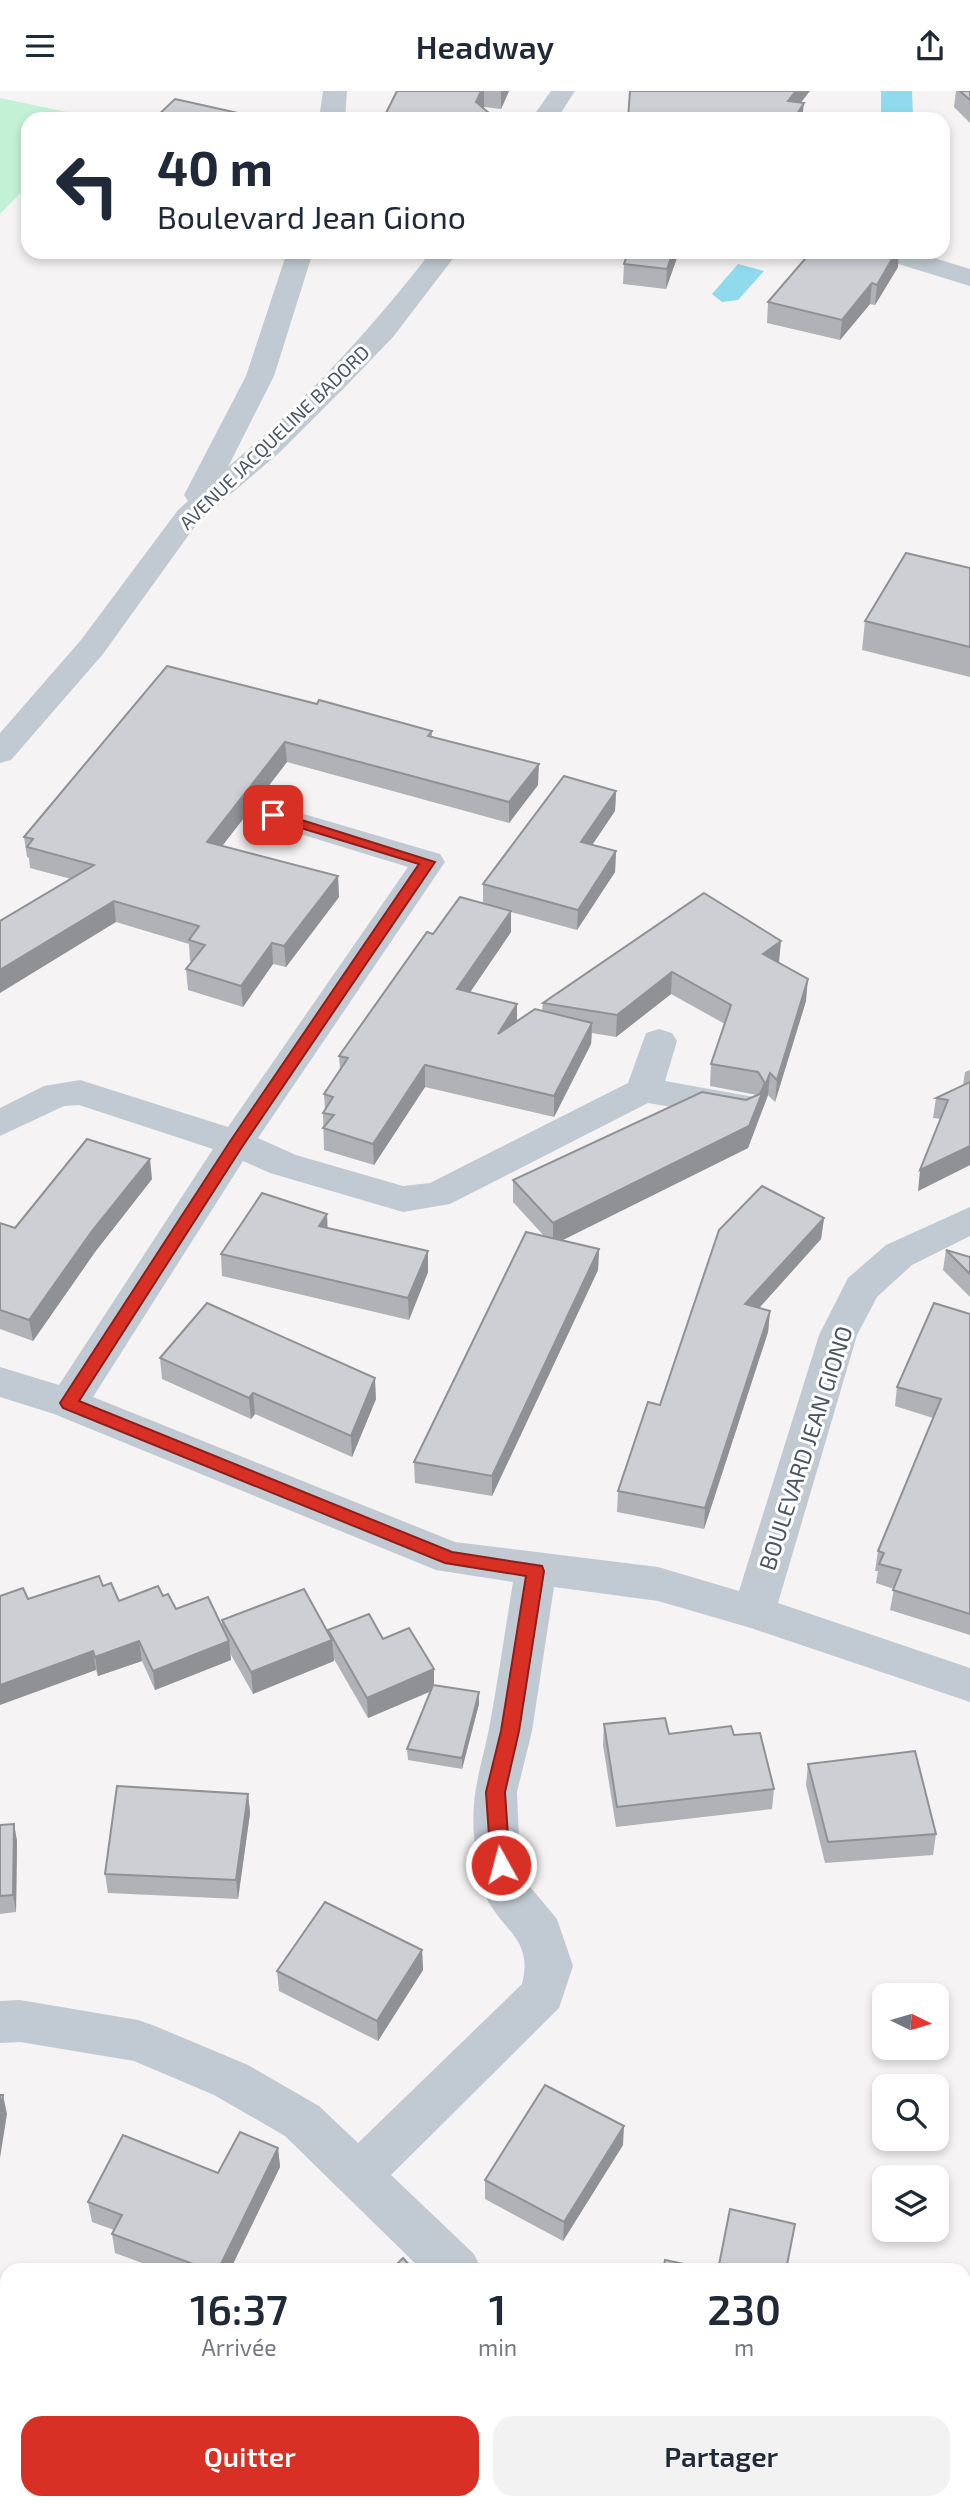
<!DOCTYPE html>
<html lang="fr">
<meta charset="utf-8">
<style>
body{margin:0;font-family:"Exo 2",sans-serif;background:#f2f2f3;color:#1f2937;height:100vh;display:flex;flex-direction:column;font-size:26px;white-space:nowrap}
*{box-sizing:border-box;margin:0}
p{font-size:23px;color:#747a83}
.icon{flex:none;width:38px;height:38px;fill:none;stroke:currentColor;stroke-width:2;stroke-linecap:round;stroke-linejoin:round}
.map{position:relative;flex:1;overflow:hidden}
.drawer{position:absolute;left:0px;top:2172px;width:971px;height:247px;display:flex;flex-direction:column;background:#fff;border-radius:21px 21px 0 0;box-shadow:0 4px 10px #0003}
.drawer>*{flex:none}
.banner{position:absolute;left:21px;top:21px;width:929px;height:147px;border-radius:21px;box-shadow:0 4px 10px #0003;background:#fff;color:#1f2937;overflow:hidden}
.needle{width:46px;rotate:95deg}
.tools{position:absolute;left:872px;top:1892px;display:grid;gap:14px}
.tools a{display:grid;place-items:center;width:77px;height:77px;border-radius:14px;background:#fff;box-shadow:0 4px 10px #0003;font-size:35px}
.pin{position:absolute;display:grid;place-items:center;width:60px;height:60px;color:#fff;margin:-30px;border-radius:14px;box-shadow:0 4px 10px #0006}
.me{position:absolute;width:77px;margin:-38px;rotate:353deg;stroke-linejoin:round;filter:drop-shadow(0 0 5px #0008)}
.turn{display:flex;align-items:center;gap:24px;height:147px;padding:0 21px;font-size:32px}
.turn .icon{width:91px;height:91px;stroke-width:2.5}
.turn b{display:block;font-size:49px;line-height:60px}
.eta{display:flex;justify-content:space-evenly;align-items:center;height:119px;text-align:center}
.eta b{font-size:42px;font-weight:600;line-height:49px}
.primary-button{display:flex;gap:14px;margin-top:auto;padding:14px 21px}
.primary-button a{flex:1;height:80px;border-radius:21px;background:#d93025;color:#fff;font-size:28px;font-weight:600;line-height:80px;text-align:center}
.primary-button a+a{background:#f2f2f3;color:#1f2937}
header{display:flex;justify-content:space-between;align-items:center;height:91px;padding:0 21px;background:#fff;font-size:32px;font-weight:600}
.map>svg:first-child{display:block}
.green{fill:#c3f1d5}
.water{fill:#90daee}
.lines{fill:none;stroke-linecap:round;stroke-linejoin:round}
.minor{fill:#c1cad2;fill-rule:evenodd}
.tertiary{fill:#c1cad2;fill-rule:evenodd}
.wall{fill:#b0b2b7}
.shaded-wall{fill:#909195}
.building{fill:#cdcfd5;stroke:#909195;stroke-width:2}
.route{fill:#d93025;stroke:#8d1f18;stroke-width:2}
.labels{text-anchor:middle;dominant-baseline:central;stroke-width:6;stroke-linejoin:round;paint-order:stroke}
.far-street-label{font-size:19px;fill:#4a5661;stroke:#fff}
.street-label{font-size:23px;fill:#4a5661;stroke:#fff}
</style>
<header><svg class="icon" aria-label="menu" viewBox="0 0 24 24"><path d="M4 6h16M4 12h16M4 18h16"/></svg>Headway<svg class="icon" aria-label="share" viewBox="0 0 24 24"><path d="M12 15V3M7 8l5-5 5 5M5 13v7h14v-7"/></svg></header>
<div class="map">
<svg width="970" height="2418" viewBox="0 0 970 2418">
<rect width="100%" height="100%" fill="#f5f3f3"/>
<path class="green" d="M0,7l100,21h-72v66l-28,29z"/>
<g class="water">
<path d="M881,0h31l1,26 -32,-1z"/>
<path d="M738,173l26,7 -26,29 -16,2 -10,-8z"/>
</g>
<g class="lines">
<g class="minor">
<path d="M875,161h40l55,17v17l-91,-28z"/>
<path d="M273,714l167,49 5,8 -187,276 38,17 107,31 27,-3 198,-100 18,-50 13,-4 13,4 5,8 -12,40 89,16 5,9 -5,9 -13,4 -93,-16 -198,101 -47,8 -133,-39 -27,-12 -150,236 362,145 203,25 81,24 80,-256 29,-57 38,-33 84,-38v29l-58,29 -35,32 -20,38 -79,268 192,65v34l-219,-74 -93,-27 -104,-14 -22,144 -15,61 2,49 7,41 31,37 16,47 -14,42 -168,167 83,79 8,16h-60l-137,-134 -71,-41 -80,-34 -114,-19 -20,1v-42l20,-1 118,20 17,6 93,39 71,41 39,37 164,-159c11,-43 -16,-51 -34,-83 -9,-17 -10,-39 -13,-57 -6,-45 5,-72 14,-115 9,-49 16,-98 24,-147l-77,-12 -382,-156 -54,-17v-30l59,18 154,-236 -134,-44 -15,1 -64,30v-28l44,-22 36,-6 148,47 180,-260 -147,-45 -5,-7 5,-7z"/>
<path d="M851,2412h68l3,6h-69z"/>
</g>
<g class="tertiary">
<path d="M323,0h24l-2,28h-26z"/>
<path d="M551,0h24l-18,28h-26z"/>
<path d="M287,161h26l-39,124 -46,91c76,-64 142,-137 203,-215h27l-65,85 -47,49 -66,66 -82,70 -95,132 -92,106 -11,3v-30l81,-93 97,-130 10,-9 -4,-6 62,-119z"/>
</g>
</g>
<g class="wall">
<path d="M397,0h112l-8,18 -17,-2z"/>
<path d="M956,0h14v32l-16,-16z"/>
<path d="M611,161h68l-13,37 -43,-5 1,-20 3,-10z"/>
<path d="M898,176l-23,38 -5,-1 -30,36 -73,-17 1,-21z"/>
<path d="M970,477v109l-108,-27 3,-29z"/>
<path d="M317,613l115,27v6l106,48 -29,38 -222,-61 -65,84 116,30 1,21 -53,70 -13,-3 -30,43 -55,-17 -2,-21 6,-8h-2l-1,-17 -73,-22 -45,-43 -41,-11 -1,-10 -2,-1 -3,-20z"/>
<path d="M616,700l-1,20 -23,34 24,6 -1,21 -38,58 -66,-18v20l-41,60 47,29 25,-11 1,-7 161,-110 75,70 27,38 -31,101 -7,-7 -20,53 -187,92 38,9 -1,21 -106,226 -77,-13 -1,-21 131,-225 -32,-35v-22l244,-85 -47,-9 1,-22 14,-40 -54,-30 -55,43 -24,-4 -1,11 -37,73 -129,-30 -51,78 -50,-15 -1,-37 2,-4 -1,-15 16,-24 -1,-14 94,-122 50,-31v-19z"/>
<path d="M970,979v95l-52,26 23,-72 -8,-1 3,-20 27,-13 2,-13z"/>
<path d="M152,1088l-57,73 -62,89 -33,-12v-106l15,5z"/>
<path d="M824,1127l-3,21 -62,69 11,3 -2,21 -64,197 -87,-17 1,-21 42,-86z"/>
<path d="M328,1137l100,23v21l-19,48 -187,-44 -1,-22z"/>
<path d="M946,1159l24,7v40l-27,-27z"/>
<path d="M970,1223v321l-80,-25 4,-21 -18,-6 2,-12h-3l3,-20 55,-133 -38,-12 2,-19z"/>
<path d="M160,1267l216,41 -24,58 -97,-43 -4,5 -89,-40z"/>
<path d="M103,1495l16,15 44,-5 13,13 46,18v-7l161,19 51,46 45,7v12l-17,65 -54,-9 -1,-11 24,-58 -63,27 -34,-59v2l-81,33 -23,-41 1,7 -76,30 -13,-29 -44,15 -2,-6 -68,-71z"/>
<path d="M604,1633l65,10 65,1 40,54 -2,20 -156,18 -13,-82z"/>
<path d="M808,1673l128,70 -3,21 -108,8 -19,-78z"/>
<path d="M248,1703l2,19 -12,86 -130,-6 -3,-19z"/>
<path d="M14,1733l3,17 -1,71 -16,2v-89z"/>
<path d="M422,1859l1,20 -45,71 -99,-50 -2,-20z"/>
<path d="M623,2054l-60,96 -78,-42v-19z"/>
<path d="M278,2057l2,19 -50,103h-69l-46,-17 -3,-19 2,-4 -22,-8 -4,-20 130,-29z"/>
<path d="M964,2195l1,15 5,1v145l-6,-1z"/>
<path d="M711,2412h127l-1,6h-110z"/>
</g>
<g class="shaded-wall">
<path d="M481,0h3v16l-5,12 -3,-17z"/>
<path d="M501,0h8l-8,18z"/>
<path d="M796,0h14l-22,28v-18z"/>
<path d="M804,12l-2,16 -7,-2z"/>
<path d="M673,161h6l-13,37 1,-20z"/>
<path d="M896,161h3l-1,15 -23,38 2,-20z"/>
<path d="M872,192l-2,21 -30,36 2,-20z"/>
<path d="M285,651l2,20 -78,101 -2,-21z"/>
<path d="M539,673l-1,21 -29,38v-21z"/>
<path d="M616,700l-1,20 -35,52 1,-21z"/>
<path d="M616,760l-1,21 -38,58 1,-20z"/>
<path d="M338,785l1,21 -53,70 -2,-21z"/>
<path d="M114,810l2,21 -116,71v-23z"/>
<path d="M511,820v21l-53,78 -1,-21z"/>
<path d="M781,850l-2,22 -16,-9z"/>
<path d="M272,852l1,21 -30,43 -2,-21z"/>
<path d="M672,881l-1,22 -55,43 1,-22z"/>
<path d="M808,888l-2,22 -31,101 2,-22z"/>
<path d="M517,913v21l-19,9z"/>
<path d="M592,932l-1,21 -37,73v-21z"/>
<path d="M425,974v22l-51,78 -1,-21z"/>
<path d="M770,982l-2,22 -20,53 -195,97v-22l196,-97z"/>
<path d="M970,1055v19l-52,26 2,-21z"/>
<path d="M150,1068l2,20 -57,73 -62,89 -4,-21 63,-89z"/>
<path d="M327,1123l1,22 -9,-10z"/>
<path d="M824,1127l-3,21 -78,87 2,-22z"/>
<path d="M599,1158l-1,21 -106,226v-20z"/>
<path d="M428,1160v21l-19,48 -1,-22z"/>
<path d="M770,1220l-2,21 -64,197 1,-21z"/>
<path d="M375,1287l1,21 -24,58 -1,-21z"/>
<path d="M253,1302l2,21 -4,5 -2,-21z"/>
<path d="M332,1549l2,21 -81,33 -2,-22z"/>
<path d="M139,1550l3,20 -44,15 -3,-19z"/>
<path d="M229,1550l2,19 -76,30 -2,-19z"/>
<path d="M93,1560l3,19 -96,35v-20z"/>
<path d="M434,1578v21l-66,28 -1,-20z"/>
<path d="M479,1601v12l-17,65v-11z"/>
<path d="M248,1703l2,19 -12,86 -2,-19z"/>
<path d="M14,1733l3,17 -1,71 -3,-17z"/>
<path d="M422,1859l1,20 -45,71 -1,-20z"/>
<path d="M3,2004l4,19 -7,44v-44z"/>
<path d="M624,2035l-1,19 -60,96 1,-19z"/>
<path d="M278,2057l2,19 -50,103h-12z"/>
</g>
<g class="building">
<path d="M397,0h84l-5,11 20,17h-113z"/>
<path d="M630,0h166l-8,10 16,2 -9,14 8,2h-175z"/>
<path d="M960,0h10v9z"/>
<path d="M175,8l90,20h-111z"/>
<path d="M127,22l26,6h-33z"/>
<path d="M628,161h45l-6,17 -43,-5z"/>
<path d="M811,161h85l-19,33 -5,-2 -30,37 -74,-18z"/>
<path d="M906,462l64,15v79l-105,-26z"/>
<path d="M167,575l150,38 2,-4 113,31 -4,5 111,28 -30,38 -224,-60 -78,100 131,34 -54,70 -12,-3 -31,43 -55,-17 19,-24 -16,-5 10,-14 -85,-25 -114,69v-49l94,-56 -67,-18 6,-8 -9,-2z"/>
<path d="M564,685l52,15 -35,51 35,9 -38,59 -95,-26z"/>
<path d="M704,802l77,48 -18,13 45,25 -31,101 -7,-7 -21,53 -196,97 -40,-43 189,-88 44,8 14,-6 5,-11 -7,-11 -47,-8 20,-59 -59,-33 -55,43 -74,-12z"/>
<path d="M460,806l51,14 -54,78 60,15 -19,30 37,-25 57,14 -38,73 -129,-31 -52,79 -50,-16 11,-13 -11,-2 10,-16 -9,-3 24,-36 -9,-2 88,-124 6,2z"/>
<path d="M970,991v64l-50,24 28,-70 -12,-2z"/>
<path d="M87,1048l63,20 -58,72 -63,89 -29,-10v-87l15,5z"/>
<path d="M762,1095l62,32 -79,86 25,7 -65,197 -87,-17 30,-89 12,3 59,-175z"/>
<path d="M262,1102l65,21 -8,12 109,25 -20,47 -187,-44z"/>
<path d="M526,1141l73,17 -107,227 -78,-14z"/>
<path d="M946,1159l24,7v17z"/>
<path d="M207,1212l168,75 -24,58 -98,-43 -4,5 -89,-40z"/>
<path d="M934,1212l36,11v300l-77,-24 8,-20 -22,-6 5,-11 -6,-2 63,-152 -44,-12z"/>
<path d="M99,1485l4,10 8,-3 8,18 39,-15 5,10 5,-2 8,15 32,-12 21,44 -76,30 -14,-30 -44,16 -2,-6 -93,34v-89l23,-8 5,11z"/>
<path d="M304,1498l28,51 -81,32 -29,-52z"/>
<path d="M369,1523l14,25 26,-11 25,41 -67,29 -39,-68z"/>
<path d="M433,1594l46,7 -17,66 -55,-9z"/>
<path d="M665,1627l4,16 62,-8 3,9 26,-2 14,56 -157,18 -13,-83z"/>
<path d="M915,1660l21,83 -108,8 -20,-78z"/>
<path d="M117,1695l131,8 -12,86 -131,-6z"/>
<path d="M14,1733l-1,71 -13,1v-71z"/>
<path d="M325,1811l97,48 -45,71 -100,-50z"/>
<path d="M545,1994l79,41 -60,96 -79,-42z"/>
<path d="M0,2004h3l-3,19z"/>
<path d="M240,2041l38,16 -60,122h-9l-97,-36 10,-19 -34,-13 35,-67 95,38z"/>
<path d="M730,2118l65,15 -9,46h-68z"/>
<path d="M403,2167l11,12h-23z"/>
<path d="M665,2169l48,10h-50z"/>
<path d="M964,2195l3,1 -2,14 5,1v127l-6,-1z"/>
<path d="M362,2412h97l13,6h-114z"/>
<path d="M736,2412h102l-2,6h-85z"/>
</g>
<path class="route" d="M273,720l162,51 -193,285 -163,254 373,151 90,14 2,5 -25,160 -14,61 5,73 -3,6h-13l-3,-6 -5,-73 15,-61 25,-155 -81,-13 -382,-155 -3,-5 171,-263 188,-276 -151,-46v-6z"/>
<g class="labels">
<g class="far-street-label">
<text transform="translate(274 346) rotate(-44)">AVENUE JACQUELINE BADORD</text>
</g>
<g class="street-label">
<text transform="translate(805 1357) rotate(-72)">BOULEVARD JEAN GIONO</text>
</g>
</g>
</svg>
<div class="tools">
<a><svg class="needle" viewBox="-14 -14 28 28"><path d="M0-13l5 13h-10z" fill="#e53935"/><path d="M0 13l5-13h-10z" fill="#747a83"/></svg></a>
<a><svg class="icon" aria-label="search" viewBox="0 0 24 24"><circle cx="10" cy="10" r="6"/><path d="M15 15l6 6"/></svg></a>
<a><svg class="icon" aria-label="layers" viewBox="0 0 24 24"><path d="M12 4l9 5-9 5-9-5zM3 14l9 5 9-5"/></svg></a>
</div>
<div class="pin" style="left:273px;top:724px;background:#d93025"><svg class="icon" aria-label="arrive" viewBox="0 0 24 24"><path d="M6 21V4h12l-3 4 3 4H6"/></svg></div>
<svg class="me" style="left:501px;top:1774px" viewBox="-20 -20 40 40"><circle r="17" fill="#d93025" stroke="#fff" stroke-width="3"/><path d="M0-11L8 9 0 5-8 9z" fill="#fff"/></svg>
<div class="banner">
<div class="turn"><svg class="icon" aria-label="left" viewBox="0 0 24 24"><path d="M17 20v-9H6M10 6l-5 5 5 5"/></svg><div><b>40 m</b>Boulevard Jean Giono</div></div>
</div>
<section class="drawer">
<div class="eta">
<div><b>16:37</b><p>Arrivée</p></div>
<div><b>1</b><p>min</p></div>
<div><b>230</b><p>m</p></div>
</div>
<div class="primary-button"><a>Quitter</a><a>Partager</a></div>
</section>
</div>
